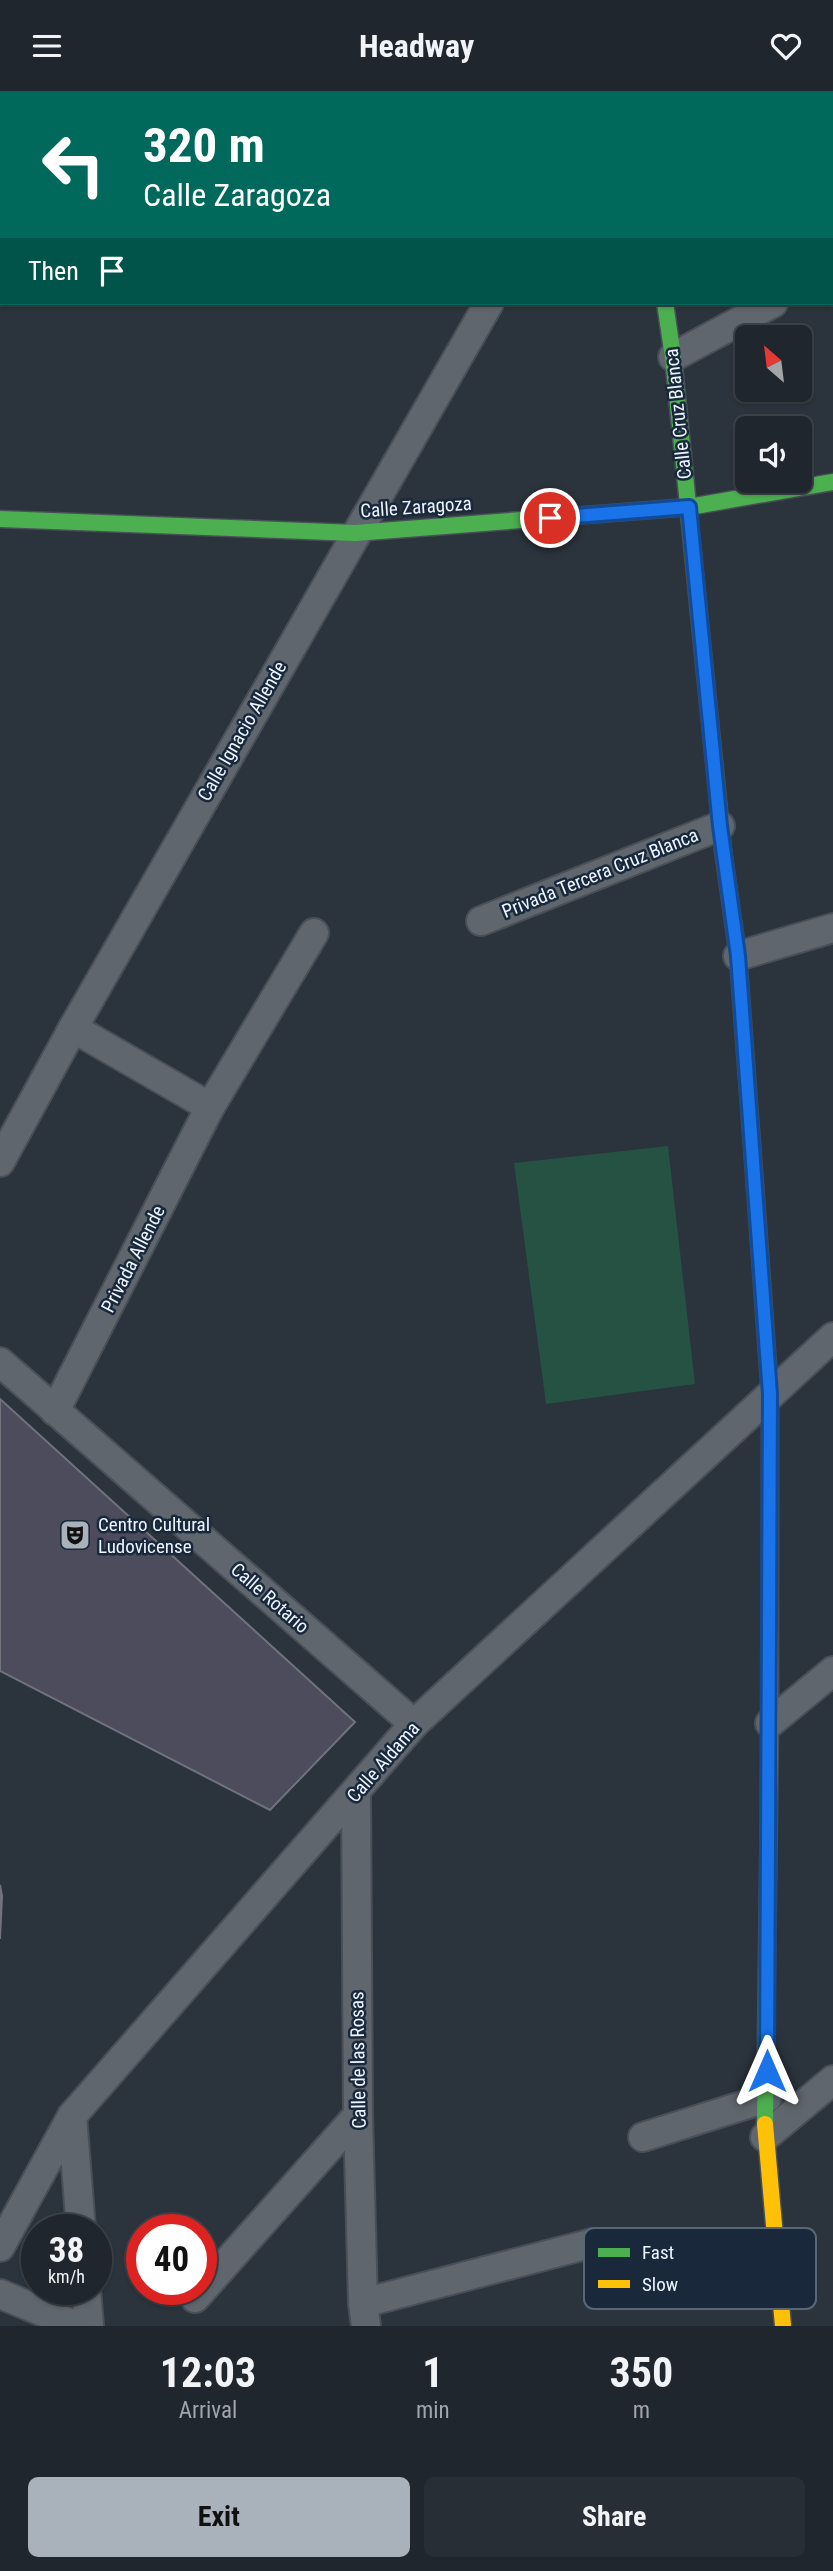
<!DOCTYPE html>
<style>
body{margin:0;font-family:"Roboto Condensed",sans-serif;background:#282e35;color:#f1f3f6;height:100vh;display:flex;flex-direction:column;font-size:26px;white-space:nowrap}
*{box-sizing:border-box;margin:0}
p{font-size:23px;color:#a2a5aa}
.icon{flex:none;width:38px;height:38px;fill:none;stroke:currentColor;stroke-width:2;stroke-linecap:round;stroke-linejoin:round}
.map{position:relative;height:2235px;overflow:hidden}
.drawer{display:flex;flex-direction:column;background:#20262d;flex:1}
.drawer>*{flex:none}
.guide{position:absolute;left:0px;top:0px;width:833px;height:214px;box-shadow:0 2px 5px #0004,0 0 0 2px #3d4349;background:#00695c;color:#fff;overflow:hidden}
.needle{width:46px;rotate:332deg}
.buttons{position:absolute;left:735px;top:234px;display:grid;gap:14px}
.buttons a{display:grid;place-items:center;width:77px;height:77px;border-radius:10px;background:#20262d;box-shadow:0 2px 5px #0004,0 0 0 2px #3d4349;font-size:35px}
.speed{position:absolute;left:21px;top:2123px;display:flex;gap:14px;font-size:35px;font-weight:700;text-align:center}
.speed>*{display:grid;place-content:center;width:91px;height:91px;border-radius:50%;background:#20262d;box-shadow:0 2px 5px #0004,0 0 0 2px #3d4349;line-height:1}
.speed small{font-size:18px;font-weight:400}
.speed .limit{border:10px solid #d22;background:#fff;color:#111}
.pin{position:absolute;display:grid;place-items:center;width:60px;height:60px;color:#fff;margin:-30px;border:4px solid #fff;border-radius:50%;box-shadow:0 2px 7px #0007}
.me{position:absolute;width:77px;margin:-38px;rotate:0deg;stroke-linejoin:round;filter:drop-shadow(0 0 5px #0008)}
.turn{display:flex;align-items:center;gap:24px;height:147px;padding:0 28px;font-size:32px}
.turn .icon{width:91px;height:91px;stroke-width:2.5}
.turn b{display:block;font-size:49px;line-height:60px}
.then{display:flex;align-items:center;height:66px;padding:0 28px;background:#0003;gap:14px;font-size:26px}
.eta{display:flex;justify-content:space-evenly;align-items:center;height:119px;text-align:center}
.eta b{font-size:42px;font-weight:700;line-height:49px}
.cta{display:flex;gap:14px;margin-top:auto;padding:14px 28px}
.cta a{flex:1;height:80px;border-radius:10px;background:#a9b1bb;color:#111;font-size:28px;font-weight:700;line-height:80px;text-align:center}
.cta a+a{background:#282e35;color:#f1f3f6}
header{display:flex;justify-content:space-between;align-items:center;height:91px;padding:0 28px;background:#20262d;font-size:32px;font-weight:700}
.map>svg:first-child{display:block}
.green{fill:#255242}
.building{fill:#4c4c5d;stroke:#70737c;stroke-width:2}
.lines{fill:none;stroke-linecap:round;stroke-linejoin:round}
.street-casing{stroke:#484f57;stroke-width:32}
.fast-casing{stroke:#484f57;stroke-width:19}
.slow-casing{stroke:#484f57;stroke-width:19}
.street{stroke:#60666d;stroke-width:28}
.fast{stroke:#4caf50;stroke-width:16}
.slow{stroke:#ffc107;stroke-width:16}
.route-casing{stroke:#114b97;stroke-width:18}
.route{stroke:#1a73e8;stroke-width:12}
.labels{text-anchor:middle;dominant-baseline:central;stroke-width:5;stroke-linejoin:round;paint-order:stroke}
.street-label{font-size:19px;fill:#edf5ff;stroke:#19283a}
.poi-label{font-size:19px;fill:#edf5ff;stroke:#19283a;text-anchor:start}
.key{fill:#19283a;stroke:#596675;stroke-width:2}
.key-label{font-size:19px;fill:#edf5ff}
</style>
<header><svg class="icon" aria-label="menu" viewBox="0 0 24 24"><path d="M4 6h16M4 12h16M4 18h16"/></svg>Headway<svg class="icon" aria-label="heart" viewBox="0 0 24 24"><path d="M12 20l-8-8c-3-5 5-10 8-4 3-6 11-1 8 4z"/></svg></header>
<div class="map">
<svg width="833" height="2235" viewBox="0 0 833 2235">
<rect width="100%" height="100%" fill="#2b333c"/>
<path class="green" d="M668,1055l27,238 -149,20 -32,-241z"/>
<g class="building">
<path d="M0,1308l355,323 -85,88 -270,-139z"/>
<path d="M0,1794l2,11 -2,43z"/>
</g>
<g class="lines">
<g class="street-casing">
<g id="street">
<path d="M11,2l1,-2"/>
<path d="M609,2l1,-2"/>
<path d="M0,23l2,-4"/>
<path d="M831,180l2,-1"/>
<path d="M673,266l100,-54"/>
<path d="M481,830l239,-95"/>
<path d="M738,865l95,-28"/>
<path d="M73,937l137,79"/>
<path d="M0,1071l73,-134 416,-725"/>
<path d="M0,1271l414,362"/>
<path d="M55,1320l155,-304 104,-174"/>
<path d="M770,1632l63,-52"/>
<path d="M356,1702l2,322 5,188 3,23"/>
<path d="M72,2025l9,113"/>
<path d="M643,2046l124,-39"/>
<path d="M765,2046l68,-57"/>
<path d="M0,2156l72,-131 342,-392 419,-387"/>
<path d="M86,2198l3,37"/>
<path d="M0,2203l77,32"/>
<path d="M195,2207l163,-183"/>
<path d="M363,2212l230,-60"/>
</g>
</g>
<g class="fast-casing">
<g id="fast">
<path d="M665,212l8,54 50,493"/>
<path d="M0,428l355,14 334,-26 144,-25"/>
<path d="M755,1095l15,208v329l-5,401"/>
</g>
</g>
<g class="slow-casing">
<g id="slow">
<path d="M723,759l15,106 17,230"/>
<path d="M765,2033l18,202"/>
</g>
</g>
<use href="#street" class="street"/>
<use href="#fast" class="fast"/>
<use href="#slow" class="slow"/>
</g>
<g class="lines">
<g class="route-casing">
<path id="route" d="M550,427l139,-11 31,319 18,130 32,438 -3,677"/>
</g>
<use href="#route" class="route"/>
</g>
<defs>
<g id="theatre-square" transform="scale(1.575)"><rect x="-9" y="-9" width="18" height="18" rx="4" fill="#a9b1bb" stroke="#19283a"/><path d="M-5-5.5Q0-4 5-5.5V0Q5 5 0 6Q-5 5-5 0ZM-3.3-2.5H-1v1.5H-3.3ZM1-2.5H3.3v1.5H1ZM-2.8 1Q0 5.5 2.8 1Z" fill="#111"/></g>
</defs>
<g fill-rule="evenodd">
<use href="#theatre-square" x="75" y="1444"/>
</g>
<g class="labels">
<g class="street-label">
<text transform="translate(678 323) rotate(-96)">Calle Cruz Blanca</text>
<text transform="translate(416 416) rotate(-4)">Calle Zaragoza</text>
<text transform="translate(242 640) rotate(-60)">Calle Ignacio Allende</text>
<text transform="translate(600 782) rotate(-22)">Privada Tercera Cruz Blanca</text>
<text transform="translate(133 1168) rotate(-63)">Privada Allende</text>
<text transform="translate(270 1507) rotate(41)">Calle Rotario</text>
<text transform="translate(383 1671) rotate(-49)">Calle Aldama</text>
<text transform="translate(358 1969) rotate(-91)">Calle de las Rosas</text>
</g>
<g class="poi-label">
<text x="98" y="1433">Centro Cultural<tspan x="98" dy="22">Ludovicense</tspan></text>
</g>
</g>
<rect x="584" y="2137" width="232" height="81" rx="10" class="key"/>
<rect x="598" y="2157" width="32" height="9" fill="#4caf50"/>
<rect x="598" y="2189" width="32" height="8" fill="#ffc107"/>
<g class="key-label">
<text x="642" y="2168">Fast</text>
<text x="642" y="2200">Slow</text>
</g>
</svg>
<div class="buttons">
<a><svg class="needle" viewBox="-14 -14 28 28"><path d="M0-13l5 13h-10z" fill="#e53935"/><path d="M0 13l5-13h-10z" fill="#a2a5aa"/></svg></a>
<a><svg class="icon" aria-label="sound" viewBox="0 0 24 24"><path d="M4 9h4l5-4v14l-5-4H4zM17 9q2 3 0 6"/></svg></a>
</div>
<div class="speed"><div>38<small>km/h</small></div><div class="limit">40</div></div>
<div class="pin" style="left:550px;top:427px;background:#d93025"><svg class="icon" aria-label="arrive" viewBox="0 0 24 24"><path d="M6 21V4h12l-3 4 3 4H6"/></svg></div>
<svg class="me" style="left:767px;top:1980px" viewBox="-20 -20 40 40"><path d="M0-17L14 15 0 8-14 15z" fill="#1a73e8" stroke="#fff" stroke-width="4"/></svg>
<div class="guide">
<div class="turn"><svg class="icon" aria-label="left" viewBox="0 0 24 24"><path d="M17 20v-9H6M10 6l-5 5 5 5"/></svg><div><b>320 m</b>Calle Zaragoza</div></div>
<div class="then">Then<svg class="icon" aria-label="arrive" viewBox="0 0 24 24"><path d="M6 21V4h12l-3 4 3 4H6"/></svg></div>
</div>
</div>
<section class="drawer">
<div class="eta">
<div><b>12:03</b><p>Arrival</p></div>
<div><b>1</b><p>min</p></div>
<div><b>350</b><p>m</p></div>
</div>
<div class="cta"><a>Exit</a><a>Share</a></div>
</section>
